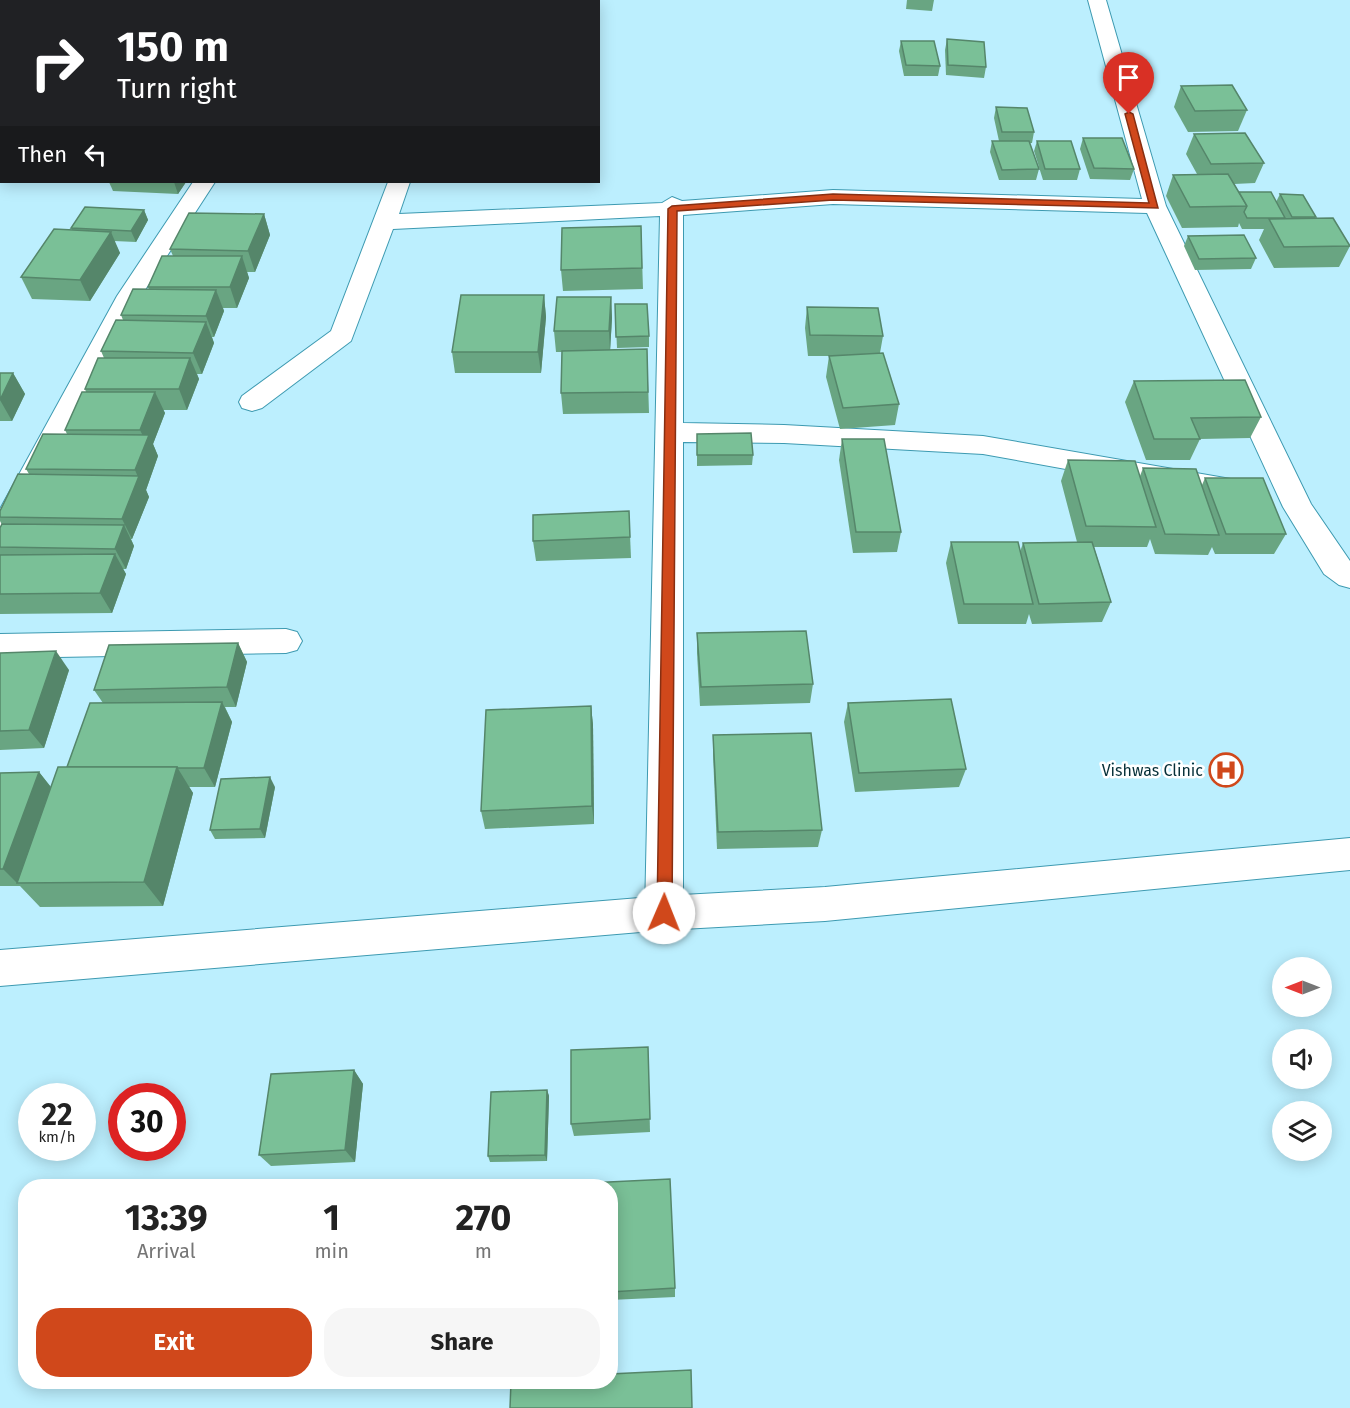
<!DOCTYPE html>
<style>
body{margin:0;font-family:"Fira Sans",sans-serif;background:#f6f6f6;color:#222;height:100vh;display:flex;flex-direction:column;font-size:22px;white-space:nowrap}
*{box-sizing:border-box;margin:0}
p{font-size:20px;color:#767676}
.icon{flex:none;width:33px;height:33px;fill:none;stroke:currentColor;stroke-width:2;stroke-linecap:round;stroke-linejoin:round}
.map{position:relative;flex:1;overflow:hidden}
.panel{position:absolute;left:18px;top:1179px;width:600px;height:210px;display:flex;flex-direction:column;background:#fff;border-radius:24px;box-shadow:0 3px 15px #0003}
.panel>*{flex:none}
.guide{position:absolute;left:0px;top:0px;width:600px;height:183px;box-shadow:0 3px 15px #0003;background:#202124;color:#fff;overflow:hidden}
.needle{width:39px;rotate:270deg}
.tools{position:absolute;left:1272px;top:957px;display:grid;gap:12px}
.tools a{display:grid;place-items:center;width:60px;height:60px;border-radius:50%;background:#fff;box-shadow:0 3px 15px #0003;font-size:30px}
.speed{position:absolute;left:18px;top:1083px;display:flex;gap:12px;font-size:30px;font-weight:700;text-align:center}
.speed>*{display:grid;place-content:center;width:78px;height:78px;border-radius:50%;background:#fff;box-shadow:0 3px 15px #0003;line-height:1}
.speed small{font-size:15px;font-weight:400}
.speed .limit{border:9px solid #d22;background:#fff;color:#111}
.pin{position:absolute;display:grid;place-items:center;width:51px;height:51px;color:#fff;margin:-62px -26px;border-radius:50% 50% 50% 0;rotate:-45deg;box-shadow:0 0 6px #0007}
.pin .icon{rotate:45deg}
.me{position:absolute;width:66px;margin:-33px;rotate:1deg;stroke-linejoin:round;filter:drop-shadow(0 0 4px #0008)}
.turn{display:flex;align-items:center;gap:21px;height:126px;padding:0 18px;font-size:27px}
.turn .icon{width:78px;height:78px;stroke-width:2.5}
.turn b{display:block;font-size:42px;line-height:51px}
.then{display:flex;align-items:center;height:57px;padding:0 18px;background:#0003;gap:12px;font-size:22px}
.eta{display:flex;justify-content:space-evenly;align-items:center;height:102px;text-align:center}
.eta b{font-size:36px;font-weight:700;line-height:42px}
.cta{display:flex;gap:12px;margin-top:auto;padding:12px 18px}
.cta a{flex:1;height:69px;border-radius:24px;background:#d0481b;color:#fff;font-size:24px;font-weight:700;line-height:69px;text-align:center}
.cta a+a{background:#f6f6f6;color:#222}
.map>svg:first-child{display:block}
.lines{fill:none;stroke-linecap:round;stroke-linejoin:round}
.minor-casing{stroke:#3d9ab1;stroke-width:2}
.tertiary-casing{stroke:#3d9ab1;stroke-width:2}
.minor{fill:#fff;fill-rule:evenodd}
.tertiary{fill:#fff;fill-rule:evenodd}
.wall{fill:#69a582}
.shaded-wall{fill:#55866a}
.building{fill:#7ac097;stroke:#55866a;stroke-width:1.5}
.route{fill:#d0481b;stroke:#872f12;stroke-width:1.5}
.labels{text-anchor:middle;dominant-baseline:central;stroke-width:5;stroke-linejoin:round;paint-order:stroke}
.poi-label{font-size:16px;fill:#052f38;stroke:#fff;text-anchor:end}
</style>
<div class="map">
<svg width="1350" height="1408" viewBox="0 0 1350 1408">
<rect width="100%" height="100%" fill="#bceffe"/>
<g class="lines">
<g class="minor-casing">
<g id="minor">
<path d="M1088,0h18l60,206 145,298 39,57v27l-11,-3 -15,-11 -41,-67 -136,-294 -314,-9 -150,11v208l101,2 199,11 265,46 10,3 4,7 -4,7 -10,3 -265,-48 -199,-11 -101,-1v471l-6,12 -13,5 -13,-5 -6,-12 15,-697 -267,13 -42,112 -89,67 -10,3 -10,-3 -3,-6 3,-6 89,-65 57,-149h22l-11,32 263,-11 10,-6 10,4 151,-11 309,9z"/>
<path d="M193,182h22l-74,114 -131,248 -10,3v-38l117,-213z"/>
<path d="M286,629l11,3 5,9 -5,9 -11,3 -286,5v-24z"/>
</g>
</g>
<g class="tertiary-casing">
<path id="tertiary" d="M1350,838v32l-525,51 -161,9 -664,56v-36l664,-54 161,-9z"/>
</g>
<use href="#minor" class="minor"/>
<use href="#tertiary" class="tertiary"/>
</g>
<g class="wall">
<path d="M907,0h27l-2,11 -26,-2z"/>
<path d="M947,39l39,28 -2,11 -38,-3 -1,-25z"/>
<path d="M901,41l39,25 -2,10h-34l-5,-25z"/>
<path d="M1181,86l66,24 -9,21 -50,1 -14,-25z"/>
<path d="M996,107l38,25 -2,11h-2l9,26 -3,11h-37l-9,-28 2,-11h7l-5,-23z"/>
<path d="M1194,134l70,29 -9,20 -21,1 5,8 37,10 4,-8 36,23 -1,1 35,28 -11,21 -65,1 -15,-28 5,-11h-22l-3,-6 -1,4 -56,1 -16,-32 7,-21 24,-1 -11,-20z"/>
<path d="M1083,138l51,31 -4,11 -40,-1 -10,-30z"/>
<path d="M1037,141l43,28 -3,11h-34l-9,-29z"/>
<path d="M109,182h77l-8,12 -65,-3z"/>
<path d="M144,210l4,10 -12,22 -22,-1 6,12 -30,48 -58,-2 -11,-22 51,-47 -1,-2z"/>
<path d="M264,214l6,21 -15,37h-8l2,6 -12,30h-14l1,3 -10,26h-2l2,6 -12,31h-5l2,5 -12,31h-24l2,3 -12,31 5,12 -12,34 3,7 -17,42h-1l3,7 -8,23h-3l3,5 -14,39 -112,1v-67l2,-22 -2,-4v-10l29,-37 -3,-5 41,-35 -2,-4 21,-38 -1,-3 19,-31 -3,-7 22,-31 -2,-5 28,-26 -1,-2 25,-31 -3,-7z"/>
<path d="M641,226l2,63 -80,2 -2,-21z"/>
<path d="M1188,236l68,22 -5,11 -56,1 -11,-24z"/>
<path d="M544,295l2,22 -5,56h-86l-3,-21z"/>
<path d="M611,297l1,21 -2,32 37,-1 2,64 -86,1 -2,-21 1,-41h-6l-2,-21z"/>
<path d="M615,304l34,32v11l-32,1z"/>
<path d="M807,307l76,29 -3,17 19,51 -4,21 -55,4 -14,-52 3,-21h-21l-3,-28z"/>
<path d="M0,373h13l12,21 -13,27h-12z"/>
<path d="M1134,381l127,36 -11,21 -50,1 -10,21h-44l-21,-58z"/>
<path d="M697,434l56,21 -1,10 -55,1z"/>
<path d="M842,439l59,93 -4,20 -44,1 -14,-93z"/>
<path d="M1068,460l72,16 3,-8 59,17 3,-7 81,56 -12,20h-59l-3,-7 -4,8 -53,-1 -5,-15 -3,8h-53l17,55 -9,20 -70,2 -3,-10 -3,10h-68l-12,-61 5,-21 69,10 3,-9 54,-1 -16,-61z"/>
<path d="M629,511l2,47 -95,3 -3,-20z"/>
<path d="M697,633l116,51 -3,19 -110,3 -3,-53z"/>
<path d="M238,643l9,19 -11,45h-11l7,15 -17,65h-26l4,6 -30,113 -123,1 -20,-21h-20v-113l39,-1 12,15 16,-20 36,-64 -9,-13z"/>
<path d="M0,653l69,17 -25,78 -44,2z"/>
<path d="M848,703l118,66 -7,18 -104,5 -11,-70z"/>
<path d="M591,706l2,19 1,99 -109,5 -4,-18z"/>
<path d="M713,735l109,95 -4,17 -101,2 -4,-95z"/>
<path d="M275,787l-10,51 -50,1 -5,-9z"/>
<path d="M648,1047l2,85 -76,4 -3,-12z"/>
<path d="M354,1070l9,14 -8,78 -84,4 -12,-11z"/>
<path d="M547,1090l2,6 -2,65 -57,1 -2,-6z"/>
<path d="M610,1186l65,102v9l-65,3z"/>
</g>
<g class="shaded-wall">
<path d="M174,182h12l-8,12z"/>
<path d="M144,210l4,10 -12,22 -5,-11z"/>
<path d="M264,214l6,21 -15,37 -7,-21z"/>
<path d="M111,232l9,21 -30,48 -10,-21z"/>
<path d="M242,256l7,22 -12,30 -7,-21z"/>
<path d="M216,290l8,21 -10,26 -8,-21z"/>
<path d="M544,295l2,22 -5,56 -3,-21z"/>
<path d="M611,297l1,21 -2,34 -1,-21z"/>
<path d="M206,322l8,21 -12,31 -9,-21z"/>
<path d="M190,358l9,21 -12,31 -8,-21z"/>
<path d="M13,373l12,21 -13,27 -12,-21z"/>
<path d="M155,392l10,21 -12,31 5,12 -12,34 3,7 -17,42 -10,-20 16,-42 -3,-7 11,-28 -6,-12z"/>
<path d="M124,525l10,21 -8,23 -11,-20z"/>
<path d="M115,554l11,20 -14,39 -12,-20z"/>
<path d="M238,643l9,19 -11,45 -9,-20z"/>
<path d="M56,651l13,19 -25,78 -15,-18z"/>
<path d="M222,702l10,20 -17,65 -11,-19z"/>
<path d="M591,706l2,19 1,99 -2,-18z"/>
<path d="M177,767l16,26 -30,113 -19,-24z"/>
<path d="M39,772l14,18 -36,93 3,3 -17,-17z"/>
<path d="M270,777l5,10 -10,51 -5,-9z"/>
<path d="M354,1070l9,14 -8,78 -10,-12z"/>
<path d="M547,1090l2,6 -2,65 -2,-6z"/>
</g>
<g class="building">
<path d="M947,39l37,3 2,25 -38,-2z"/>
<path d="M901,41h33l6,25 -34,-1z"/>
<path d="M1232,85l15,25 -52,1 -14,-25z"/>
<path d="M996,107l31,1 7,24h-32z"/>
<path d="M1245,133l19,30 -53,1 -17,-30z"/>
<path d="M1083,138h39l12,31 -40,-1z"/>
<path d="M992,141h37l10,28 -37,1z"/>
<path d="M1037,141h34l9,28h-35z"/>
<path d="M1228,174l19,32 -57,1 -17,-32z"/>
<path d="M1239,192h32l14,26h-38l-3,-6 3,-6z"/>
<path d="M1280,194l23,1 13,22h-24z"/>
<path d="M85,207l59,3 -13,21 -60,-3z"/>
<path d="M189,213l75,1 -16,37 -78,-2z"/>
<path d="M1333,218l17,28 -66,1 -15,-28z"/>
<path d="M641,226l1,42 -81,2 1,-42z"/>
<path d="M54,229l57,3 -31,48 -59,-3z"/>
<path d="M1244,235l12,23 -57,1 -11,-23z"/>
<path d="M162,256h80l-12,31h-82z"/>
<path d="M133,289l83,1 -10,26 -85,-1z"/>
<path d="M461,295h83l-6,57h-86z"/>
<path d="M557,297h54l-2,34h-55z"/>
<path d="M615,304h32l2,32 -33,1z"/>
<path d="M807,307l71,1 5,28 -73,-1z"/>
<path d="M116,320l90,2 -13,31 -92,-2z"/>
<path d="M647,349l1,43 -87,1 1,-42z"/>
<path d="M883,353l16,51 -56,4 -14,-52z"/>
<path d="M98,358h92l-11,31h-94z"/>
<path d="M0,373h13l-13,27z"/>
<path d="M1245,380l16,37 -70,1 9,21h-46l-20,-58z"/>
<path d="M82,392h73l-15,38h-75z"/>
<path d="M751,433l2,22h-56v-21z"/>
<path d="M43,434l106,1 -14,35 -109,-1z"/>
<path d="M842,439h42l17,93h-45z"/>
<path d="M1068,460l67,1 21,66 -70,-1z"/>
<path d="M1143,468l53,1 23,66 -54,-1z"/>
<path d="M18,474l121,2 -17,43 -122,-2v-6z"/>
<path d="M1205,478h58l23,56h-60z"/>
<path d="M629,511l1,26 -97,4v-26z"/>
<path d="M2,524l122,1 -9,24 -115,-2v-19z"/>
<path d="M951,542h67l15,62h-69z"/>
<path d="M1092,542l19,60 -72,2 -16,-61z"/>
<path d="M115,554l-15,39 -100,1v-39z"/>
<path d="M806,631l7,53 -112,3 -4,-54z"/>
<path d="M238,643l-11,44 -133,3 15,-45z"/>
<path d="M56,651l-27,79 -29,1v-78z"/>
<path d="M951,699l15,70 -107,4 -11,-70z"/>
<path d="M222,702l-18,66h-26l-1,-1h-110l23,-64z"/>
<path d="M591,706l1,100 -111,5 5,-101z"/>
<path d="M811,733l11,97 -104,2 -5,-97z"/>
<path d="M58,767h119l-33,115 -127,1z"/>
<path d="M39,772l-36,97h-3v-96z"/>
<path d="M270,777l-10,52 -50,1 11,-51z"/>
<path d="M648,1047l2,72 -79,5v-74z"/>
<path d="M354,1070l-9,80 -86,5 12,-81z"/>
<path d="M547,1090l-2,65 -57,1 3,-64z"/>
<path d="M670,1179l5,109 -65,4v-106h-63v-1z"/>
<path d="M691,1370l1,38h-182l1,-26h99v-8z"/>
</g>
<path class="route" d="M1129,112l4,2 25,94 -325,-8 -156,11 -5,702 -2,5 -6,2 -5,-2 -2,-5 11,-704 4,-3 161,-12 316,9 -24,-89z"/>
<defs>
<g id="hospital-ring" transform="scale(1.725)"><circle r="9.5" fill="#fff" stroke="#d0481b" stroke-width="1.5"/><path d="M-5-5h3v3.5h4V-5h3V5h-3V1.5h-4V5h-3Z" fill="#d0481b"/></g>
</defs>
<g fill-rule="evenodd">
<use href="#hospital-ring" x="1226" y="770"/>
</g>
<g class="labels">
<g class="poi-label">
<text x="1203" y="770">Vishwas Clinic</text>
</g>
</g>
</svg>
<div class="tools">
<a><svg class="needle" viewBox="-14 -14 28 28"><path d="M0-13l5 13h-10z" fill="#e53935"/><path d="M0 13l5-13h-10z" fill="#767676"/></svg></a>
<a><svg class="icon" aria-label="sound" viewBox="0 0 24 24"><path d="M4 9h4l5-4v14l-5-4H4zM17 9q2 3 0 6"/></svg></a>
<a><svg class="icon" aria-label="layers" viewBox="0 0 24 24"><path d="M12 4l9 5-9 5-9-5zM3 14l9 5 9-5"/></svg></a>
</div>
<div class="speed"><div>22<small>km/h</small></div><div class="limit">30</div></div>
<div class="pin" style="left:1129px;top:114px;background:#d93025"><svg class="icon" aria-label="arrive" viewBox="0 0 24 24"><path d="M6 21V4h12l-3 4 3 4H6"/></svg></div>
<svg class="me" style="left:664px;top:913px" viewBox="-20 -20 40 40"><circle r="19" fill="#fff"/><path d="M0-13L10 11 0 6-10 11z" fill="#d0481b"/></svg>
<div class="guide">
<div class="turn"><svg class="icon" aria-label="right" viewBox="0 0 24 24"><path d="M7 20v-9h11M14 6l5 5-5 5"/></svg><div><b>150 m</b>Turn right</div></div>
<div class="then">Then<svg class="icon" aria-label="left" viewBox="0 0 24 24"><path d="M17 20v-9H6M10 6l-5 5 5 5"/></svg></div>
</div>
<section class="panel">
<div class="eta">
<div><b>13:39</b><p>Arrival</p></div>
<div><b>1</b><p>min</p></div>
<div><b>270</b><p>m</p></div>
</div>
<div class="cta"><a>Exit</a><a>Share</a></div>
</section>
</div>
